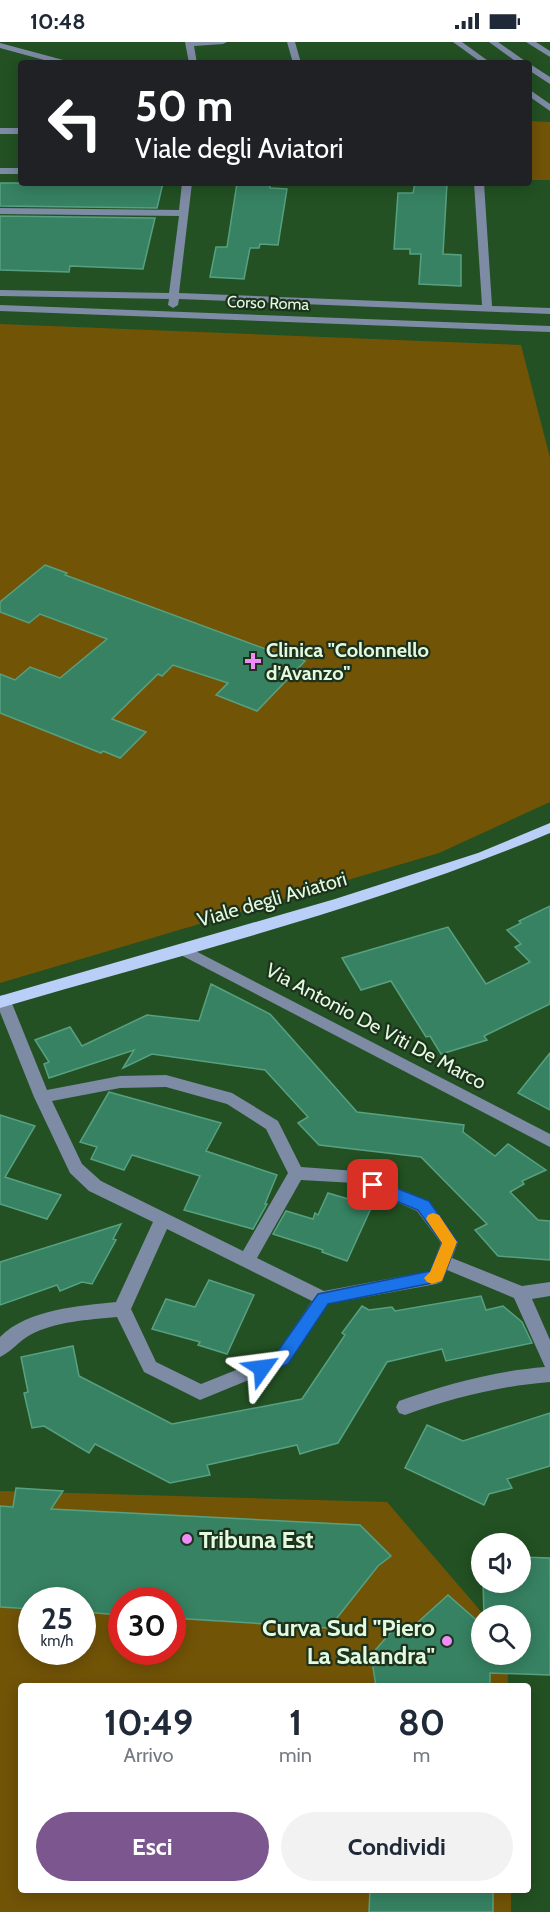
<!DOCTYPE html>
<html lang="it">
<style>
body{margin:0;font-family:Cabin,sans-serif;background:#f2f2f3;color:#1f2937;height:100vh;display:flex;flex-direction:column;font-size:22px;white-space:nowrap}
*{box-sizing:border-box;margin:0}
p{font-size:20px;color:#747a83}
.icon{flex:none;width:33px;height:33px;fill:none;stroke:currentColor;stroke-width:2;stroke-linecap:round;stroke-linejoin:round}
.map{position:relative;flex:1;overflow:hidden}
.panel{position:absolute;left:18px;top:1641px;width:513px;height:210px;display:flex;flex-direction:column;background:#fff;border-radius:6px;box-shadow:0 3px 15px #0003}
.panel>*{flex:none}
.banner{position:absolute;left:18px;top:18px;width:514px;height:126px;border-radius:6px;box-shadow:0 3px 15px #0003;background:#202124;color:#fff;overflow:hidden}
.tools{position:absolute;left:471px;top:1491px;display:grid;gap:12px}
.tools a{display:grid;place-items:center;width:60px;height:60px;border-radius:50%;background:#fff;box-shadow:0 3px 15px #0003;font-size:30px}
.speed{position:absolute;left:18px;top:1545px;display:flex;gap:12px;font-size:30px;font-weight:700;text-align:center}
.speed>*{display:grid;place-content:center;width:78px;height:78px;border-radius:50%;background:#fff;box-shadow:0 3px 15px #0003;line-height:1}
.speed small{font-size:15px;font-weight:400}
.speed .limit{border:9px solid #d22;background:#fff;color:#111}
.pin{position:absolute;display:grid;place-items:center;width:51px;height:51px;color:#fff;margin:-26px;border-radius:12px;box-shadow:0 3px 9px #0006}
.me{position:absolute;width:66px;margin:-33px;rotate:59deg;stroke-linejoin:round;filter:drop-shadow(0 0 4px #0008)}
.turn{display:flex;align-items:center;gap:21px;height:126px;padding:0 18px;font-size:27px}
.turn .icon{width:78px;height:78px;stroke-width:2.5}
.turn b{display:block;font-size:42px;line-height:51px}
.eta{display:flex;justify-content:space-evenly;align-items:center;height:102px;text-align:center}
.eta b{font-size:36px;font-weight:800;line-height:42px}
.button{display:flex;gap:12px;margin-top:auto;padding:12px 18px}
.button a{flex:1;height:69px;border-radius:36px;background:#7c568e;color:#fff;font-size:24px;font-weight:800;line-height:69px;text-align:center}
.button a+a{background:#f2f2f3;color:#1f2937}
.status{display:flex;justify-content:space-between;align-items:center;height:42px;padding:0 30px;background:#fff;direction:ltr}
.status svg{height:16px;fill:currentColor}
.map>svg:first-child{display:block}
.green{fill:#725407;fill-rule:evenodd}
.building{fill:#378263;stroke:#57a181;stroke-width:1.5}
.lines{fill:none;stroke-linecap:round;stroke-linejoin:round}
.minor{fill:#7e8ba4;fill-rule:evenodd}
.major{fill:#bacff8;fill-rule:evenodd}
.route{fill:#1a73e8;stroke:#114b97;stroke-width:1.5}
.slow{fill:#f59e0b}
.poi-dot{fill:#ee8cf8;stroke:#1d311c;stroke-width:2}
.labels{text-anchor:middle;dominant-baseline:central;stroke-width:4.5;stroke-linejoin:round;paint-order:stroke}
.far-street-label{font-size:16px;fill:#e2fbe0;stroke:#1d311c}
.poi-label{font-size:20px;font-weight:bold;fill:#e2fbe0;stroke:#1d311c;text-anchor:start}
.street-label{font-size:20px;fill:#e2fbe0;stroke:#1d311c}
.near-poi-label{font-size:24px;font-weight:bold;fill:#e2fbe0;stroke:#1d311c;text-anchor:start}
</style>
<div class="status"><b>10:48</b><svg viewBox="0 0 49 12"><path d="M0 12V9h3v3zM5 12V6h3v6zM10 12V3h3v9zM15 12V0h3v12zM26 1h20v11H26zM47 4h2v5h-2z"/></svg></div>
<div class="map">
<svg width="550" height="1870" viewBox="0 0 550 1870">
<rect width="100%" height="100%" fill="#235123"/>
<g class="green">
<path d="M530,79l20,1v58h-20z"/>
<path d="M0,282l521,21 29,113v344l-111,51 -439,130z"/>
<path d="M0,1449l387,11 97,113 -2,1v38l25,1 1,31h-487v204h490v22h-511zM32,1558h50v52h-50zM122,1558h50v52h-50z"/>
</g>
<g class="building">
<path d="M0,141h163l-6,25 -157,-2z"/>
<path d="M237,141h25l8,2v3l17,1 -9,56 -18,-1 -1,4h-9l-6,31 -34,-2 6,-30h11z"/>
<path d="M415,141h32l-4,71 18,1v31l-42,-2 2,-30h-11v-5h-16l4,-56h15z"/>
<path d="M0,174l155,2 -12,51 -73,-3 -1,6 -69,-2z"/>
<path d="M45,523l22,8 -2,2 214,79 2,-2 24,9 -48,50 -41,-16 12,-12 -55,-18 -11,11 -4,-2 -46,45 34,13 -26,26 -17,-7 -2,2 -101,-40v-39l15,6 15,-13 30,11 47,-39 -67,-25 -11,9 -29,-11v-10z"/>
<path d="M550,864v98l-66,32 3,4 -46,14 -11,-18 -4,1 -35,-56 -30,9 -19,-32 106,-31 38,57 44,-22 -15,-15 6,-3 -14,-14 14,-7 -2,-2z"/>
<path d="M211,942l59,30 87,98 107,13 -1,7 32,24 13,-12 38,26 -24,11 2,3 -14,8 28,28 12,1v39l-52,-4 -23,-26 12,-6 -66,-67 -102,-12 -21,-22 10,-6 -43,-47 -113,-16 -29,14 11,-18 -85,28 -5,-14 5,-2 -14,-22 35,-13 12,19 65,-31 52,6z"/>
<path d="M550,1011v57l-32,-17z"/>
<path d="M109,1050l112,31 -15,28 71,24 -12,29h2l-14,25 -69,-19 16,-34 -68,-21 -8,15 -33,-11 6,-12 -17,-5z"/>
<path d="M0,1073l35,11 -30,51 56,18 -14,24 -47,-15z"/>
<path d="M328,1151l44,13 -25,55 -25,-9 1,-2 -50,-16 13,-23 27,8 2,-6 3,2z"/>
<path d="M121,1182l-8,15 3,1 -24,44 -10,-2 -22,9 -3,-6 -57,20v-43z"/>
<path d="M209,1238l45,15 -27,59 -29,-9 2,-3 -48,-13 14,-30 29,8z"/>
<path d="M481,1254l5,14 17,-4 19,16 10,21 -86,18 -4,-12 -55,13 -49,81 -25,7 -13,4 -3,-9 -90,20 3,10 -40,8 -75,-39 -6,9 -45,-27 -12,2 -8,-35 4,-1 -7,-35 52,-11 6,30 93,48 130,-25 43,-64 -3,-2 20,-27 7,4 23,-3 3,4z"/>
<path d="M550,1371v53l-43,13 5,9 -23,6 -5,11 -79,-37 22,-43 36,16z"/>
<path d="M16,1446l47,3 -12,18 309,16 31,31 -13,10 -49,62 -157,-10v-18h-50v15l-40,-3v-12h-50v9l-32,-2v-101l13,1z"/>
<path d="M520,1515l30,1v117l-60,-2v13h-114l-5,-31 28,-32 8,9 41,-37 34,30v29h38v-38h-36l-1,-34h37z"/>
<path d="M370,1848h123v22h-124z"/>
</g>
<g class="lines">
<g class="minor">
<path d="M185,0h42l-4,2 -29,2 3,17h-8z"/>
<path d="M287,0h8l6,21h-8z"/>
<path d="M453,0h9l29,21h-9z"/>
<path d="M489,0h9l30,21h-10z"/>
<path d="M526,0h10l14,9v6z"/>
<path d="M0,1l67,18 1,2h-13l-55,-15z"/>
<path d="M530,22l20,13v7l-20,-13z"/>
<path d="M530,48l20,14v7l-20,-14z"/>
<rect x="0" y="86" width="21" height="6"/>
<rect x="0" y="126" width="21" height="6"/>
<path d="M182,141h10l-13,110 303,12 -8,-122h10l8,123 58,2v6l-371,-15 -1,6 -5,3 -5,-3 1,-6 -169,-3v-6l169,3 10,-77 -179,-2v-6l179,2z"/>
<path d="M0,263l550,21v6l-550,-21z"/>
<path d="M182,902l368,190v13l-373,-194 -2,-4 2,-4z"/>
<path d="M3,953l5,2 3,4 36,89 73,-14 46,-1 66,18 46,28 23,46 55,4 73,30 29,41 -6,16 70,28 28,-4v14l-18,3 18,41v42c-51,4 -97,16 -145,33l-6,-2 -3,-6 3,-6c48,-17 95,-30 146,-34l-31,-69 -67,-28 -5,12 -6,2 -108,20 -40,60 -88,36 -56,-28 -27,-55c-29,3 -61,4 -87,18 -11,6 -19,17 -30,22v-20c28,-28 79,-31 116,-35l37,-80 -64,-31 -19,-18 -36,-76 -34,-85v-16zM166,1045l61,17 39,25 22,44 -45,78 -142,-70 -19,-17 -30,-63 68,-13zM301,1138l53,3 63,28 24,32 -11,28 -106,20 -67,-33zM167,1187l145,72 -36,53 -75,30 -45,-22 -25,-53z"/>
</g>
<path class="major" d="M550,781v10c-176,74 -367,121 -550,175v-12l335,-97 143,-46z"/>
</g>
<path class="route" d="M373,1137l56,22 26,37 2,4 -15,39 -114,23 -40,60 -26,10 -6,-2 -3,-4 3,-5 20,-9 42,-60 112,-23 12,-28 -24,-33 -51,-21 -2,-4 2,-5z"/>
<path class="slow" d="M433,1171l6,2 18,27 -15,39 -10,3 -5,-2 -3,-4 6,-6 12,-29 -16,-24 2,-4z"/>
<g class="poi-dot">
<path d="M250 610h6v6h6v6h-6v6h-6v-6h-6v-6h6z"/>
<circle cx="187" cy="1497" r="6"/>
<circle cx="447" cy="1599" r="6"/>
</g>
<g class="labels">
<g class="far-street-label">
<text transform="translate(268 261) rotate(2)">Corso Roma</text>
</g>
<g class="poi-label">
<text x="266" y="608">Clinica "Colonnello<tspan x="266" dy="23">d'Avanzo"</tspan></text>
</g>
<g class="street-label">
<text transform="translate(272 857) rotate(-16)">Viale degli Aviatori</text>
<text transform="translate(376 984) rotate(28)">Via Antonio De Viti De Marco</text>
</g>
<g class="near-poi-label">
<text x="199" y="1497">Tribuna Est</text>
<text x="435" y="1585" text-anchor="end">Curva Sud "Piero<tspan x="435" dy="28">La Salandra"</tspan></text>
</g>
</g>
</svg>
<div class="tools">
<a><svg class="icon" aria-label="sound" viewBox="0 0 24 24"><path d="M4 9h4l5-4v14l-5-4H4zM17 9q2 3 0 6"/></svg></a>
<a><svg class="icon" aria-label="search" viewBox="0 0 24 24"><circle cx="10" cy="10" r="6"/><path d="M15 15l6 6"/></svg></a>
</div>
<div class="speed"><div>25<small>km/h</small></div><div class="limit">30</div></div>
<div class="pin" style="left:373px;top:1143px;background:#d93025"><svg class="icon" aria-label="arrive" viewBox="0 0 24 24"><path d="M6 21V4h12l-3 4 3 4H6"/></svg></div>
<svg class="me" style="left:262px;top:1326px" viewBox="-20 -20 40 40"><path d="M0-17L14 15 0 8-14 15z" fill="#1a73e8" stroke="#fff" stroke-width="4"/></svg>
<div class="banner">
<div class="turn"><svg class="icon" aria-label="left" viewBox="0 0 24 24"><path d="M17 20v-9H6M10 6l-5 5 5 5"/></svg><div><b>50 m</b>Viale degli Aviatori</div></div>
</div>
<section class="panel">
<div class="eta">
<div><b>10:49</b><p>Arrivo</p></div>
<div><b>1</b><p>min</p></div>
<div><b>80</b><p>m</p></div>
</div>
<div class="button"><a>Esci</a><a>Condividi</a></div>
</section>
</div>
